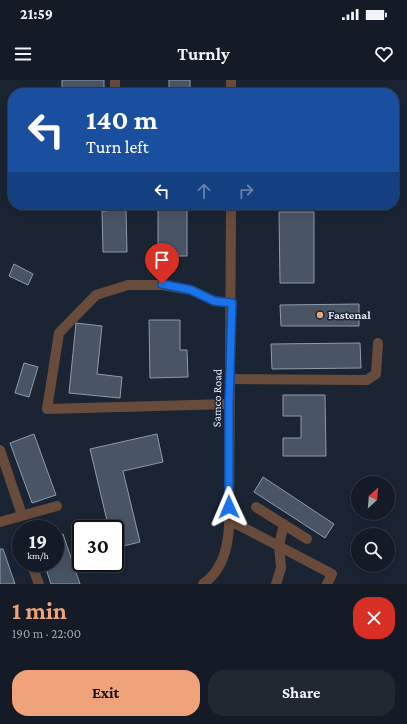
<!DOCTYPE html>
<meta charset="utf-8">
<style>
body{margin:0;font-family:"Crimson Pro",serif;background:#212832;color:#f1f3f6;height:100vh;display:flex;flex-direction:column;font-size:15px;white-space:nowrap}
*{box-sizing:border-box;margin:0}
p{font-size:13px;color:#9da1a7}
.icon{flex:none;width:22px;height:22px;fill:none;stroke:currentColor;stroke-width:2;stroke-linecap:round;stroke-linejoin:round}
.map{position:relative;height:504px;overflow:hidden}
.drawer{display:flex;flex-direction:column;background:#141b26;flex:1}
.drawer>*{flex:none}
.top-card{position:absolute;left:8px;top:8px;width:391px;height:122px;border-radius:16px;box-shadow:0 4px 16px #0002,0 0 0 1px #333943;background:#1a4fa0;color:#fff;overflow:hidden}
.needle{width:26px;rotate:26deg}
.fabs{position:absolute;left:351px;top:396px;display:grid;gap:8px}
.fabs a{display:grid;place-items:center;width:44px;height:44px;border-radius:50%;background:#141b26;box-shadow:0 4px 16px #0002,0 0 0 1px #333943;font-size:20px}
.speed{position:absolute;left:12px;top:440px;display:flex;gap:8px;font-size:20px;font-weight:700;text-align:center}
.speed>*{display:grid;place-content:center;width:52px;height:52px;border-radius:50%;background:#141b26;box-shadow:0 4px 16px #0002,0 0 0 1px #333943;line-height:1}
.speed small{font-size:10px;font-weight:400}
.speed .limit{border:2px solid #111;border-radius:6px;background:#fff;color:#111}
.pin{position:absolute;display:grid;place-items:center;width:34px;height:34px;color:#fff;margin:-41px -17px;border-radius:50% 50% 50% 0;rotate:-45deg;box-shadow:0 0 4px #0007}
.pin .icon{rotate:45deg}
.me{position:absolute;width:44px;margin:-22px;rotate:359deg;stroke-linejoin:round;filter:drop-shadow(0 0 3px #0008)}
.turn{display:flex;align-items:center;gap:14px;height:84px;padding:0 12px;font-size:18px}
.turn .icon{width:52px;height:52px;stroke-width:2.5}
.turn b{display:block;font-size:28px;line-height:34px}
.lanes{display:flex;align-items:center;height:38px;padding:0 12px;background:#0003;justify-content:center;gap:20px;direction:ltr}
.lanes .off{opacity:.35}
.round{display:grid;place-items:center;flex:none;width:42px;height:42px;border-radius:16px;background:#212832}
.summary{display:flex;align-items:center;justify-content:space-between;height:68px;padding:0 12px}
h1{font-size:24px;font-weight:700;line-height:30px;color:#f0a27a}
.primary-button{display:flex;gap:8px;margin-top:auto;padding:8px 12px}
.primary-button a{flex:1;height:46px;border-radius:16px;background:#f0a27a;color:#111;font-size:16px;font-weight:700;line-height:46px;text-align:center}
.primary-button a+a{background:#212832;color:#f1f3f6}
.status{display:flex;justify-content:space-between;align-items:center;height:28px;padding:0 20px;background:#141b26;direction:ltr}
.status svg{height:11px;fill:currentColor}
header{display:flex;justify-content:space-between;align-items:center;height:52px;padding:0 12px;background:#141b26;font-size:18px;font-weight:700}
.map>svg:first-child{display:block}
.building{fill:#495465;stroke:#8e9bae}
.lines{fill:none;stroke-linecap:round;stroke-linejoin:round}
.minor{stroke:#694b3c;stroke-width:10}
.route-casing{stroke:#114b97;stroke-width:10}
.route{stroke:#1a73e8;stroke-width:7}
.poi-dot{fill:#f0a27a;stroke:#1a2433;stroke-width:1.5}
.labels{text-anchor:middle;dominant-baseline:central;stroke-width:3;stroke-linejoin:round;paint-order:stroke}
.poi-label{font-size:12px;font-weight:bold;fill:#e2e9f3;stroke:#1a2433;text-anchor:start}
.street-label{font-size:12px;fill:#e2e9f3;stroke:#1a2433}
</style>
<div class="status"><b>21:59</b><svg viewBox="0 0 49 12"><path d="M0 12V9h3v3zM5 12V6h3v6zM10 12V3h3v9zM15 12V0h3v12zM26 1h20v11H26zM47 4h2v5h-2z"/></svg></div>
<header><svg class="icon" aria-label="menu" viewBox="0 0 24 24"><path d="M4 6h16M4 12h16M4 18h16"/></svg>Turnly<svg class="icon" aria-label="heart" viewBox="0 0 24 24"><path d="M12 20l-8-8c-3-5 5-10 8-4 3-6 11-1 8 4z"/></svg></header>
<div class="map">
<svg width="407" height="504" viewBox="0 0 407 504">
<rect width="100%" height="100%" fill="#1a2433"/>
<g class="building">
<rect x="62" y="0" width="42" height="13"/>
<rect x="169" y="0" width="21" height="13"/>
<path d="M107,125h25v5h-6l1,42h-24l-1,-41h5z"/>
<rect x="158" y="125" width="29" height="51"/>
<path d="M279,132h35v71h-34z"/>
<path d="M14,184l19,10 -5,11 -19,-9z"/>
<path d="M359,224v22h-78l-1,-21z"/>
<path d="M149,240h31v30h7l1,27 -38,1z"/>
<path d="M76,243l26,3 -5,48 25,3 -2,21 -51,-5z"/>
<path d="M360,263l1,25 -89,1 -1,-25z"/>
<path d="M24,283l14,4 -9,30 -14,-4z"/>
<path d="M283,315h42l1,61h-43v-18h18v-22h-18z"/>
<path d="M34,354l22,61 -24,8 -22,-60z"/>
<path d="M157,354l6,28 -40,9 17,71 -25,6v-19h-6l-19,-80z"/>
<path d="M263,397l71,47 -9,14 -71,-46z"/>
<path d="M63,454l17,50h-29l-7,-21h11v-26z"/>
<path d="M0,469h3l12,35h-15z"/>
</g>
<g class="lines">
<g class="minor">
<path d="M115,0v13"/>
<path d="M231,0v13"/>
<path d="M230,299l137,1 9,-6 2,-31"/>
<path d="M229,324l-182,5 12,-76 37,-38 32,-10h34l29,5 23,11 18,2"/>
<path d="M0,370l22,65"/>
<path d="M256,427l51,32"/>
<path d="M229,440l103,54 -5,10"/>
<path d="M0,442l57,-16"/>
<path d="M31,483l8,21"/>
<path d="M203,504c19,-13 25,-36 26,-58l2,-321"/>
<path d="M276,504l5,-16 -2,-23 5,-21"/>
</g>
</g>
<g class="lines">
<g class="route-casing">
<path id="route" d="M162,204l29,6 23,11 18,2 -3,101v103"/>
</g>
<use href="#route" class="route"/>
</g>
<circle class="poi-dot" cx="320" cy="235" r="4"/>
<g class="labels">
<g class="poi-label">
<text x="328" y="235">Fastenal</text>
</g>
<g class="street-label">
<text transform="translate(217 318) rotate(-89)">Samco Road</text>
</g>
</g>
</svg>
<div class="fabs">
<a><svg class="needle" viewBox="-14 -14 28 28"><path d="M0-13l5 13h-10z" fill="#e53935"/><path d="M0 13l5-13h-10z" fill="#9da1a7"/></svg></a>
<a><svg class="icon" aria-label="search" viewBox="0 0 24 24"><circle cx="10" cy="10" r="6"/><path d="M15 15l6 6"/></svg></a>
</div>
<div class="speed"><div>19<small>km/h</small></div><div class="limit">30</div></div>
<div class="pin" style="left:162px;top:204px;background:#d93025"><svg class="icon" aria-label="arrive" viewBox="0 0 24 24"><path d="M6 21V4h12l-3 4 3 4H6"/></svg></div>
<svg class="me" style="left:229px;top:427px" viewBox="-20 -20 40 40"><path d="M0-17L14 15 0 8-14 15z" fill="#1a73e8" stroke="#fff" stroke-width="4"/></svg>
<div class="top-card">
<div class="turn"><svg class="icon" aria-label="left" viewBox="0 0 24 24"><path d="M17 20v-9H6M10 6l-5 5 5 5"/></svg><div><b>140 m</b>Turn left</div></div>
<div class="lanes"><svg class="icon" aria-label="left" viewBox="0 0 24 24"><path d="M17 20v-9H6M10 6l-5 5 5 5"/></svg><svg class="icon off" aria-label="ahead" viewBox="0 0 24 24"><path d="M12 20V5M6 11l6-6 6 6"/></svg><svg class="icon off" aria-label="right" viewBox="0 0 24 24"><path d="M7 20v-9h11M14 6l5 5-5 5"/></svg></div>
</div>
</div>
<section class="drawer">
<div class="summary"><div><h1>1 min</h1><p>190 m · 22:00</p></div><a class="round" style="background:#d93025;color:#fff"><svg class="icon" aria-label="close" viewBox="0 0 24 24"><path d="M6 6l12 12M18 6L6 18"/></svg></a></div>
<div class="primary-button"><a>Exit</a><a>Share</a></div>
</section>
